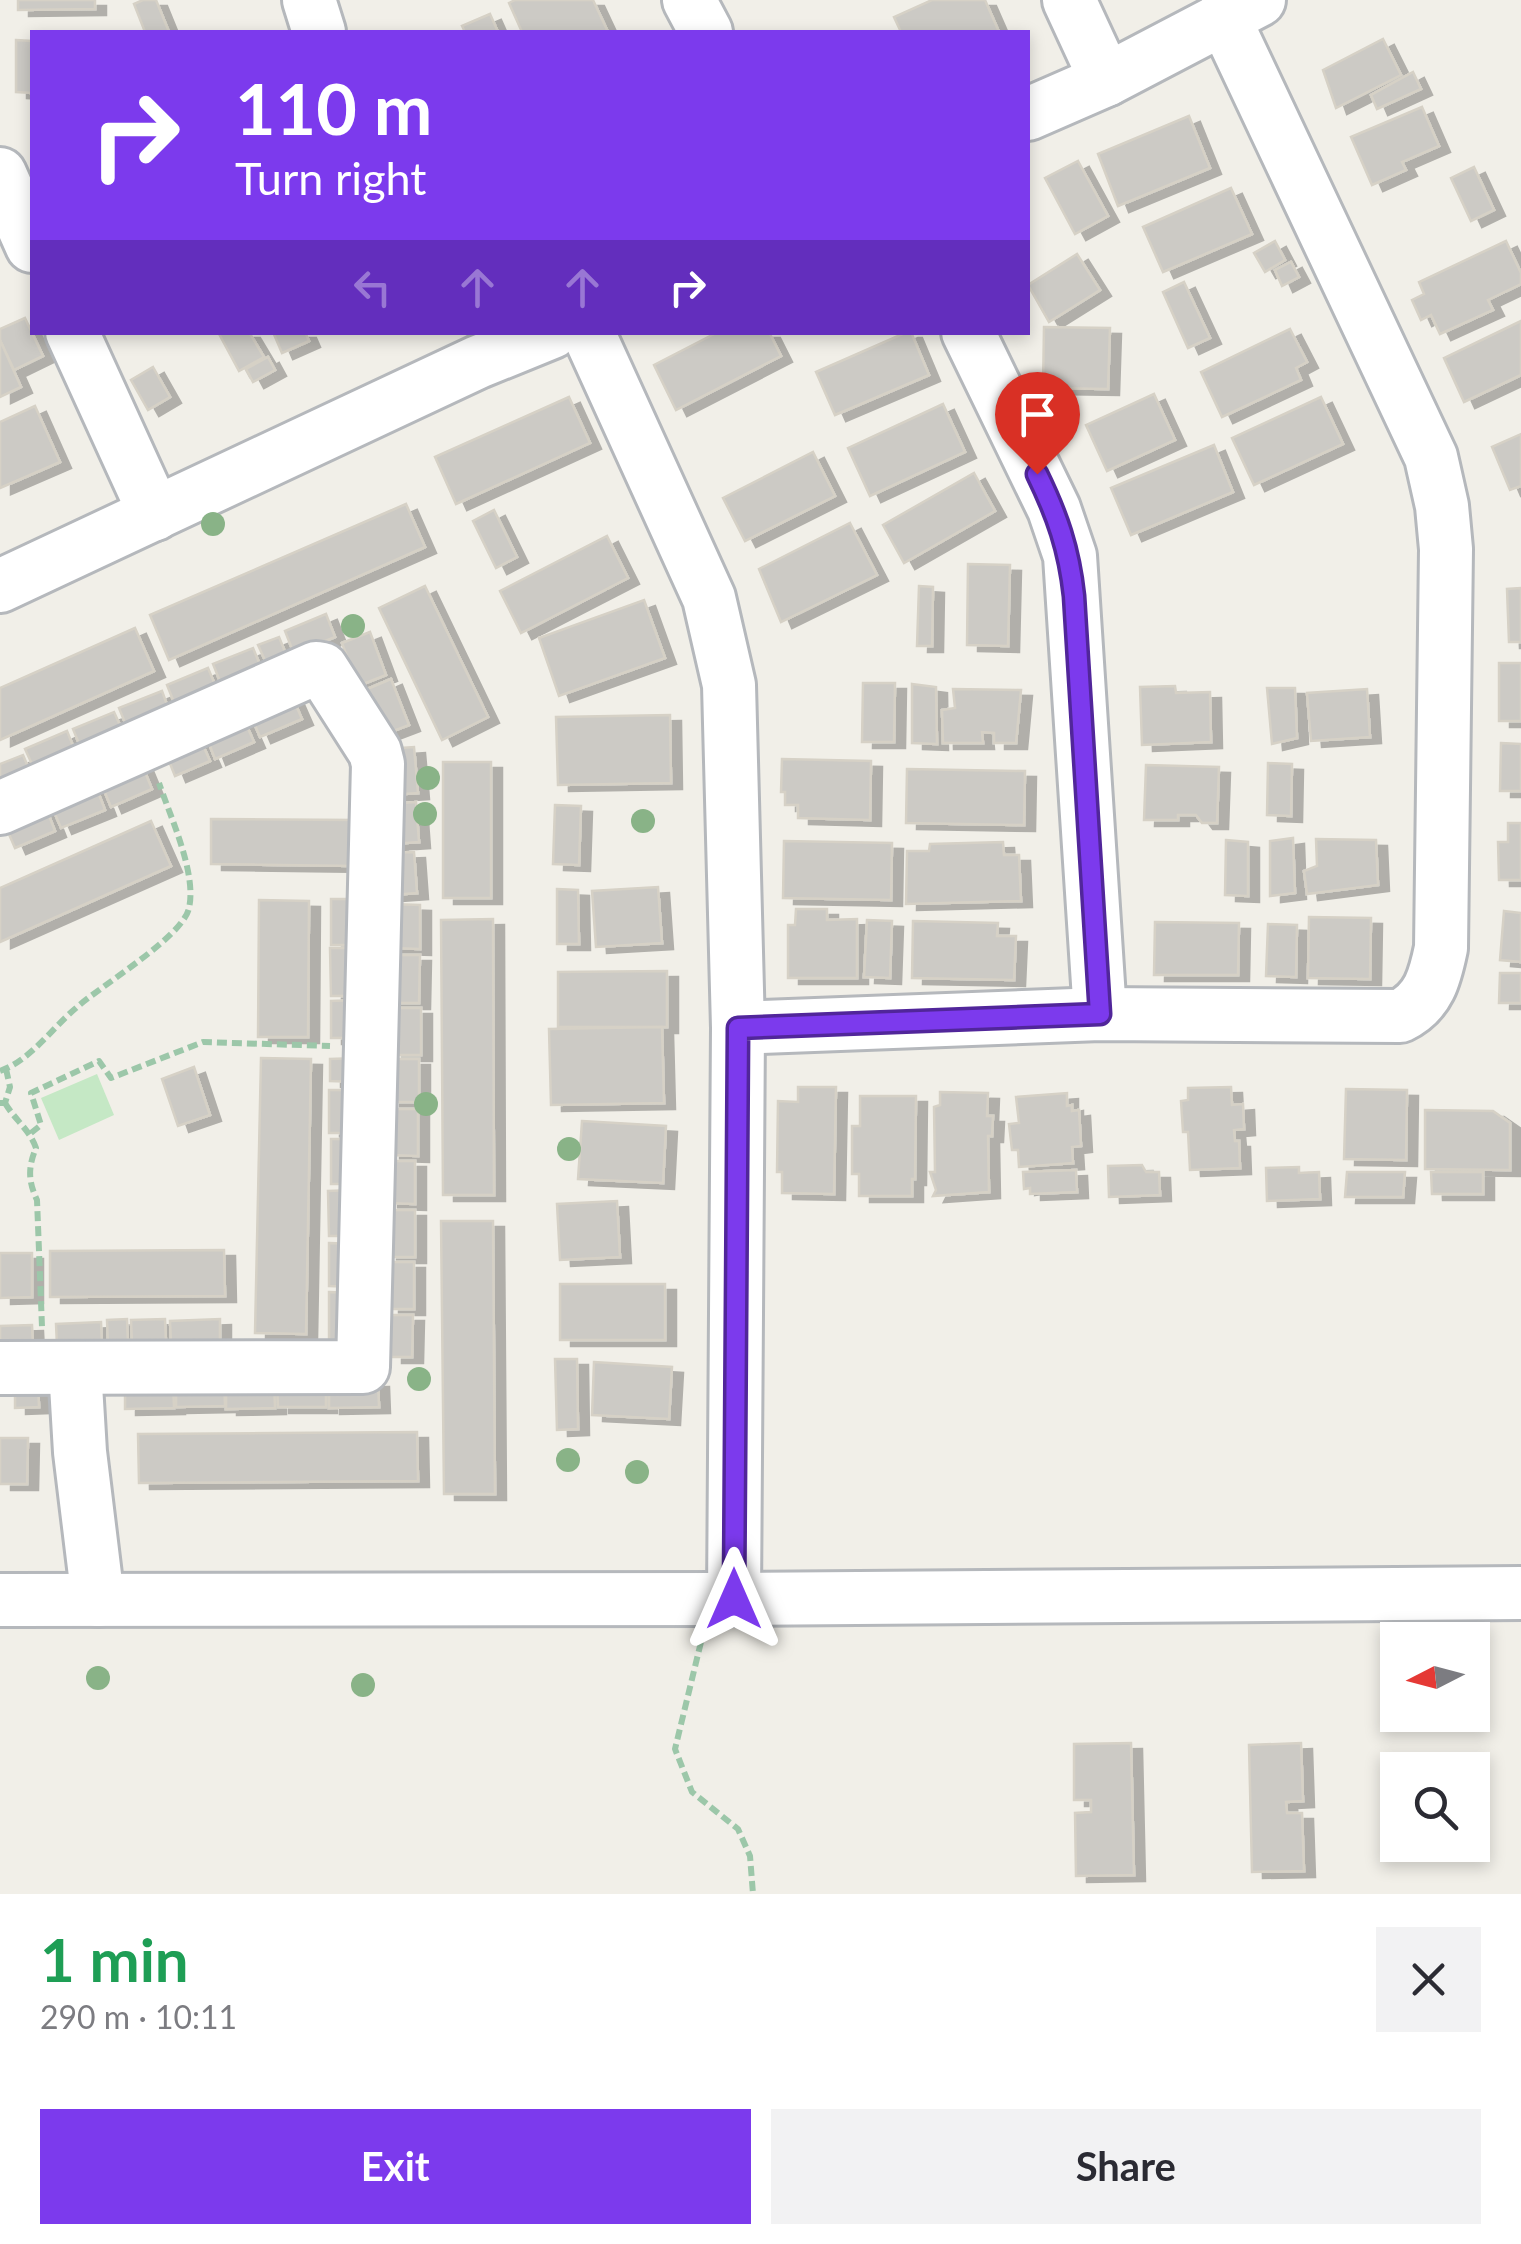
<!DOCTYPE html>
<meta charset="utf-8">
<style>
body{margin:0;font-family:Lato,sans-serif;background:#f2f2f3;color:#2b2b33;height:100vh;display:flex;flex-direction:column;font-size:38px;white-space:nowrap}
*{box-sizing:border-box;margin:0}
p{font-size:32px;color:#7c7c81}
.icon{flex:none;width:55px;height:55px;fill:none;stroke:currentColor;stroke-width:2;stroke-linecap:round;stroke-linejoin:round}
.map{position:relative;height:1894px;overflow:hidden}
.sheet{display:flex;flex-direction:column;background:#fff;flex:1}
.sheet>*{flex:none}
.banner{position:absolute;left:30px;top:30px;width:1000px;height:305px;border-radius:0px;box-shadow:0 5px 15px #0003;background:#7c3aed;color:#fff;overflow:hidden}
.needle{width:65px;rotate:264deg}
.buttons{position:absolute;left:1380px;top:1622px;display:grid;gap:20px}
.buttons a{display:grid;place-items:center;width:110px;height:110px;border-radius:0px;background:#fff;box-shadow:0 5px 15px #0003;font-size:50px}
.pin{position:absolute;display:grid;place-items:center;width:85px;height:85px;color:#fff;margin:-102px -42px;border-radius:50% 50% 50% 0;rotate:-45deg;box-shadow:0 0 10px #0007}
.pin .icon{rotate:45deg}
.me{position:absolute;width:110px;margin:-55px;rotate:0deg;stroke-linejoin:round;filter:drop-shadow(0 0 8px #0008)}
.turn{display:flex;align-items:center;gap:35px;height:210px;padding:0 40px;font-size:45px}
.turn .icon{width:130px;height:130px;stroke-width:2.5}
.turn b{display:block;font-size:70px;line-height:85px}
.lanes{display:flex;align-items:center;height:95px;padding:0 40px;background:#0003;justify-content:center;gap:50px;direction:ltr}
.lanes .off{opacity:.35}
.round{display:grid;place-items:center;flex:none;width:105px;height:105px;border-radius:0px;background:#f2f2f3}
.overview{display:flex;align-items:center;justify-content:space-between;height:170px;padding:0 40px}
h1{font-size:60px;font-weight:700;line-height:75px;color:#1e9e55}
.primary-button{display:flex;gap:20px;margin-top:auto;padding:20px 40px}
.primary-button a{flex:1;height:115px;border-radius:0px;background:#7c3aed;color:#fff;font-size:40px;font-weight:700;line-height:115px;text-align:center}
.primary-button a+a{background:#f2f2f3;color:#2b2b33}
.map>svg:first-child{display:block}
.green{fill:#c5e8c5}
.building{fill:#cccac5;stroke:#d6d1c6;stroke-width:2.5;filter:url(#shadow)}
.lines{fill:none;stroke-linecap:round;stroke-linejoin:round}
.minor-casing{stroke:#b5b8bc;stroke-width:58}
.path{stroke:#9cc7a9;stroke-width:6;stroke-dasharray:10 5;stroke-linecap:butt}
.minor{stroke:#fff;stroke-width:52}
.tree{fill:#89b387}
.route-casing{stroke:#51269a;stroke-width:25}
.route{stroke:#7c3aed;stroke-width:18}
</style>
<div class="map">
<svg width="1521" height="1894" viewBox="0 0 1521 1894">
<defs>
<filter id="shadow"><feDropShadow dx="11" dy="6" stdDeviation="0" flood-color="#0004"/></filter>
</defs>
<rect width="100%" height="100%" fill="#f1efe8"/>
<path class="green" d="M97,1074l17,41 -55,25 -18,-42z"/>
<g class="building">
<path d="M18,0h77v9l-77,1z"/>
<path d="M143,0h13l13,32h-24l-11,-28z"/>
<path d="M515,0h78l15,32h-86l-13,-29z"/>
<path d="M932,0h53l14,32h-98l-7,-15z"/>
<path d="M490,14l8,18h-33l-3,-6z"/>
<path d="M1383,39l18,36 -65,33 -13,-38z"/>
<path d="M16,40l16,1v52l-16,-1z"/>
<path d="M1413,72l8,17 -44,20 -6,-14z"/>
<path d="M1422,107l17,39 -37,16 4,8 -34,15 -21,-48z"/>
<path d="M1189,116l21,52 -92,38 -20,-52z"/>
<path d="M1078,161l30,55 -33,18 -30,-56z"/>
<path d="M1474,167l20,43 -23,11 -20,-43z"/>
<path d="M1231,188l21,46 -89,38 -20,-45z"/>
<path d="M1275,241l10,19 -20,12 -11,-19z"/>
<path d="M1506,241l15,32v11l-33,16 5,10 -53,24 -9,-19 -10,5 -9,-20 12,-6 -5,-12z"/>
<path d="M1077,254l23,36 -51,32 -21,-37z"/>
<path d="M1291,262l8,15 -17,9 -7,-16z"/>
<path d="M1184,282l26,56 -22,10 -25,-56z"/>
<path d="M25,318l18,38 -29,14 -14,-30v-11z"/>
<path d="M1521,321v54l-57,27 -20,-44z"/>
<path d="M1044,327l66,1 -2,61 -65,-1z"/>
<path d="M1290,329l17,33 -11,6 5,12 -79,37 -21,-45z"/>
<path d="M218,332h31l15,25 -25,14z"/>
<path d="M273,332h32l4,9 -27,12z"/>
<path d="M718,332h51l12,24 -105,54 -22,-45z"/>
<path d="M907,332h4l18,43 -94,40 -19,-43z"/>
<path d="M0,340l21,47 -21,10z"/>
<path d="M268,357l7,13 -22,12 -7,-13z"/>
<path d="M153,367l17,30 -22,13 -17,-30z"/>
<path d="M1154,394l21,46 -68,31 -21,-46z"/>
<path d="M569,397l21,46 -134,61 -21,-47z"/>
<path d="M1321,397l22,47 -89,41 -22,-47z"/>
<path d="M943,404l22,48 -95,44 -22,-48z"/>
<path d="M35,406l25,56 -60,26v-66z"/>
<path d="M1521,434v52l-11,4 -18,-43z"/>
<path d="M1214,445l19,47 -102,43 -20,-47z"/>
<path d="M813,452l22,44 -90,45 -22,-43z"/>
<path d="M974,473l21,38 -91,52 -21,-38z"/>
<path d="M406,504l19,43 -256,113 -19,-45z"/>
<path d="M494,510l23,47 -21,11 -23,-47z"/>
<path d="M850,523l27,52 -96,47 -22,-53z"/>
<path d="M607,536l21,42 -107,55 -21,-42z"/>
<path d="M968,564l42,1 -2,81 -41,-1z"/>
<path d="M425,586l63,131 -46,23 -63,-132z"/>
<path d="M919,586l14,1 -1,59h-15z"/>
<path d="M1521,588v54h-12l-2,-53z"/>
<path d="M644,600l21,58 -106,38 -20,-58z"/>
<path d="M326,614l9,23 -41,17 -9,-23z"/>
<path d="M135,628l19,43 -154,69v-52z"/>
<path d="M370,632l16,43 -28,11 -16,-43z"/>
<path d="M279,637l9,22 -20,8 -10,-22z"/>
<path d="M253,648l10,24 -40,17 -10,-25z"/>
<rect x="1499" y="663" width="22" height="58"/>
<path d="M208,668l10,24 -41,18 -10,-25z"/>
<path d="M391,679l18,46 -26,10 -18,-45z"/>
<path d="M863,683h32l-1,59h-32z"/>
<path d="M912,684l24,3 1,57 -25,-1z"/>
<path d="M1175,686l1,7 34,-1 1,50 -69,3 -2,-58z"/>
<path d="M1267,688h28l2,50 -25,6z"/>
<path d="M953,689l68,1 -5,53h-22v-10l-12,-1 1,11h-40l-1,-33 13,-2z"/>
<path d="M1367,689l3,48 -59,4 -4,-48z"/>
<path d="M162,691l8,22 -42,17 -9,-22z"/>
<path d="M291,694l11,25 -42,18 -11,-26z"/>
<path d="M114,712l10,22 -42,17 -9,-22z"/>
<path d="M670,715l1,68 -113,2 -2,-68z"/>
<path d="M243,717l11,25 -39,17 -10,-26z"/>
<path d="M67,731l11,27 -41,17 -12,-26z"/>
<path d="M199,736l11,25 -35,15 -10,-25z"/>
<path d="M1501,743l20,1v47h-21z"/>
<path d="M414,747l4,46 -28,2 -4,-46z"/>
<path d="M23,755l9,21 -32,14v-26z"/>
<path d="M782,759l89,2 -1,59 -72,-2v-13h-13v-13h-4z"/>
<rect x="443" y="762" width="48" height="136"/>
<path d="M1268,763l24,1 -1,52 -24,-1z"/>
<path d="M142,765l10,24 -41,18 -10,-24z"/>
<path d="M1146,765l73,2 -2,56h-15l-6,-8h-18v5h-34z"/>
<path d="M907,769l118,2 -1,54 -118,-2z"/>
<path d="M95,784l10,26 -44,18 -11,-26z"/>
<path d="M416,802l3,40 -27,2 -3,-40z"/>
<path d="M555,805l26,1 -2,59 -26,-1z"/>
<path d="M46,808l9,23 -40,17 -10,-23z"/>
<path d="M211,819l146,1v46l-146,-2z"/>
<path d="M151,821l20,45 -171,76v-54z"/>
<path d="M1508,823h13v57h-22l-1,-38h10z"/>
<path d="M1293,838l2,55 -25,3v-55z"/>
<path d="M1316,839l60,1 2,45 -71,9 -3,-23 13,-5z"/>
<path d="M1226,840l22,2v54l-23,-1z"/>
<path d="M784,841l108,2 -1,57 -108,-2z"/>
<path d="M1003,842l1,13h15l2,46 -115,3 1,-53h22l1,-7z"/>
<path d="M414,852l3,41 -25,2 -3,-42z"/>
<path d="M658,887l4,56 -66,4 -4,-56z"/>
<path d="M557,889l21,1 1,54h-22z"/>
<rect x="331" y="899" width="26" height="46"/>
<path d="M259,900l50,1 -1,136h-50z"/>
<path d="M391,904l29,1v44l-29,-1z"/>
<path d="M796,909h31v11l30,-1v59h-69v-53h7z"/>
<path d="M1504,911l17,2v49l-21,-2z"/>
<path d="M1309,917l62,1 -1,61 -62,-1z"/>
<path d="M493,919l1,276h-51l-2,-275z"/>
<path d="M867,920l25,1 -2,57 -26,-1z"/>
<path d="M913,921l85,2 -1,13h19l-2,44 -102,-2z"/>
<path d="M1155,922l84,1 -1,52h-84z"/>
<path d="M1268,924l29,1 -1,52 -30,-1z"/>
<path d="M330,948h29l-1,48h-27z"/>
<path d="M390,955h30l-1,48h-29z"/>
<path d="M667,971v56h-109v-55z"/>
<path d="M1500,973h21v30h-22z"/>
<path d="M358,1000v38h-27v-37z"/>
<rect x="391" y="1008" width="30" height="47"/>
<path d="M662,1027l2,76 -113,2 -2,-76z"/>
<path d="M261,1058l50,1 -5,275 -51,-1z"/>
<path d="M358,1058v24l-28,-1v-22z"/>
<rect x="389" y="1059" width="30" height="43"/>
<path d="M194,1067l16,48 -32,11 -16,-47z"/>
<path d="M798,1087h38l-2,107 -52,-1v-21h-5l1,-71 20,1z"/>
<path d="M1231,1087l1,18 11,-1 1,25 -10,1 1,11h4l1,27 -50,2 -2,-38h-5l-2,-31 7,-1v-12z"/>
<path d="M1346,1089l61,1 -1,70 -62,-1z"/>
<rect x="329" y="1090" width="27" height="43"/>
<path d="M940,1092l48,1 -1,23h6l-1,20h-4l1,56 -56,4 3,-6 -6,-18h5l-1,-65 6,-2z"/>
<path d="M1067,1093v13l5,-1v6l7,-1 2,36 -9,1 1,16 -54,4 -1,-17h-6l-3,-26 10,-1 -3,-26z"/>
<path d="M860,1096h56l-1,83h-3v17h-53v-22h-7v-48h8z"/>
<path d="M389,1109h29v47l-29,-1z"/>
<path d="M1425,1110l68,1 17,12v47l-85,-1z"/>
<path d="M582,1121l84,5 -3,57 -85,-4z"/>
<rect x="331" y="1139" width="24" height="45"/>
<path d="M387,1161h28v43l-28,-1z"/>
<path d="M1142,1165l4,7h13l1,23 -51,2 -1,-31z"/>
<path d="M1299,1167v6l20,-1 1,27 -53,2 -1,-33z"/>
<path d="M1076,1170l1,22 -47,2v-6l-6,1 -1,-17z"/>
<path d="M1347,1172h58l-2,25h-58z"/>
<path d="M1431,1172h52v22h-51z"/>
<path d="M355,1190l1,46h-27l-1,-45z"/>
<path d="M617,1201l3,56 -60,3 -3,-56z"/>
<rect x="386" y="1210" width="29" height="47"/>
<path d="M441,1221h52l2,273h-51z"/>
<path d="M329,1243l26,1v43l-26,-1z"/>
<path d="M224,1250l1,46 -175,1v-46z"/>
<path d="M0,1253h32v44l-32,1z"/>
<rect x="388" y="1262" width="26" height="47"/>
<rect x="560" y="1284" width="105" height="56"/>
<path d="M329,1292l27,1v47h-27z"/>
<path d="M391,1315h22l-1,42h-21z"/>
<path d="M127,1319l1,25 -20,1 -1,-25z"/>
<path d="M165,1319l1,24 -34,1 -1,-24z"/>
<path d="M220,1319v22l-49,2 -1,-22z"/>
<path d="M101,1322l1,23 -45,1 -1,-22z"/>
<path d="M32,1325l1,21 -33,1v-21z"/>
<path d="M555,1359h22l1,70 -21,1z"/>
<path d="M594,1362l78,5 -3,52 -77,-4z"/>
<path d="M176,1380h48l1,26 -49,1z"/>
<path d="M326,1380v27h-48l-1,-26z"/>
<path d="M378,1381l1,26 -50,1v-26z"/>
<path d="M38,1382l1,25 -24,1v-25z"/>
<path d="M173,1382l1,26 -49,1v-26z"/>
<path d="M274,1382l1,26 -49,1v-26z"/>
<path d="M417,1432l1,49 -279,2 -1,-49z"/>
<path d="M0,1438h28l-1,46h-27z"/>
<path d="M1131,1743l3,132 -58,1 -1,-63 16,-1v-12h-17v-56z"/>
<path d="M1301,1743l2,58 -17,1 1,11h15l2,58 -52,1 -3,-127z"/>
</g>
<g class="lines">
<g class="minor-casing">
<g id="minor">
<path d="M309,0l10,32"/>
<path d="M689,0l17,32"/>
<path d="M1069,0l37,80"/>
<path d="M1028,114l78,-34 153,-80"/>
<path d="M0,174l32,72"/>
<path d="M72,332l83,182"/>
<path d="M588,332l121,266 20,87 9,343 -4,571"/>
<path d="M968,332l86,177 16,47 30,458"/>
<path d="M0,586l478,-224 74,-30"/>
<path d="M0,808l316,-140 6,1 53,83 3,12 -15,603 -363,1"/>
<path d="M738,1028l362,-14 300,2c29,-14 35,-39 41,-68l5,-399 -4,-43 -11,-49 -208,-441"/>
<path d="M75,1368l5,84 18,148"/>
<path d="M0,1600l734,-1 787,-6"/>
</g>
</g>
<g class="path">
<path d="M0,1071c31,-11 52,-43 76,-63 24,-22 107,-71 113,-100 8,-35 -19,-92 -30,-125"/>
<path d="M0,1103h5l5,-16 -4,-18"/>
<path d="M5,1103c10,17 25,27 31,45 -8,19 -8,33 1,52l5,127"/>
<path d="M31,1133l10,-8 -10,-32 68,-32 12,17 92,-36 127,4"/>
<path d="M701,1642l-26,107 17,43 46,37 12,27 3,38"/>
</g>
<use href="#minor" class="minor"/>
</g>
<g class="tree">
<circle cx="213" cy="524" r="12"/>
<circle cx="353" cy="626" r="12"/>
<circle cx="428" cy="778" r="12"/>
<circle cx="425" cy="814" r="12"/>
<circle cx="643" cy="821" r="12"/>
<circle cx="426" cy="1104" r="12"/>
<circle cx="569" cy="1149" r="12"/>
<circle cx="419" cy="1379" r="12"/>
<circle cx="568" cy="1460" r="12"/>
<circle cx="637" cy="1472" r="12"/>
<circle cx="98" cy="1678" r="12"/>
<circle cx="363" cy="1685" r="12"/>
</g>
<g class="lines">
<g class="route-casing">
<path id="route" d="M734,1599l4,-571 362,-14 -26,-418c-5,-47 -17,-81 -37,-122"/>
</g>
<use href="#route" class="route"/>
</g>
</svg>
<div class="buttons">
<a><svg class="needle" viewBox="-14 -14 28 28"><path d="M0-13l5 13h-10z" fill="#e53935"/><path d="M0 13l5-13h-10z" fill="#7c7c81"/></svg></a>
<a><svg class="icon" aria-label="search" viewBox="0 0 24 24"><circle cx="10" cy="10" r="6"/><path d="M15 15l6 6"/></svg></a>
</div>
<div class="pin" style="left:1037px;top:474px;background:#d93025"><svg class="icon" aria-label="arrive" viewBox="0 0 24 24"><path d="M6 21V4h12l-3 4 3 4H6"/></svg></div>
<svg class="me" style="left:734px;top:1599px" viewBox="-20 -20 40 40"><path d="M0-17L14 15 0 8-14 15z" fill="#7c3aed" stroke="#fff" stroke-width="4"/></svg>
<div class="banner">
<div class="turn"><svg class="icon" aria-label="right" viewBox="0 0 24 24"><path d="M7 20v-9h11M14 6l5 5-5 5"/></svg><div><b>110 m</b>Turn right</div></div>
<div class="lanes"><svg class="icon off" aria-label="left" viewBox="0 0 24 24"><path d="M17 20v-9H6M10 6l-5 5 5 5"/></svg><svg class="icon off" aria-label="ahead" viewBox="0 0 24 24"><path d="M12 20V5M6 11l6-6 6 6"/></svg><svg class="icon off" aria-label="ahead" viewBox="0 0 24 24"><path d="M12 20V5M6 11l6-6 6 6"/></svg><svg class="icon" aria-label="right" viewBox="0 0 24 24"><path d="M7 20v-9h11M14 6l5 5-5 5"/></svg></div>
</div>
</div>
<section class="sheet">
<div class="overview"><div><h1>1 min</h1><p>290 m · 10:11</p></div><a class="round"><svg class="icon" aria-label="close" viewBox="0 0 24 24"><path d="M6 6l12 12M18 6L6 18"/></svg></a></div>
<div class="primary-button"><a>Exit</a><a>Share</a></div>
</section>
